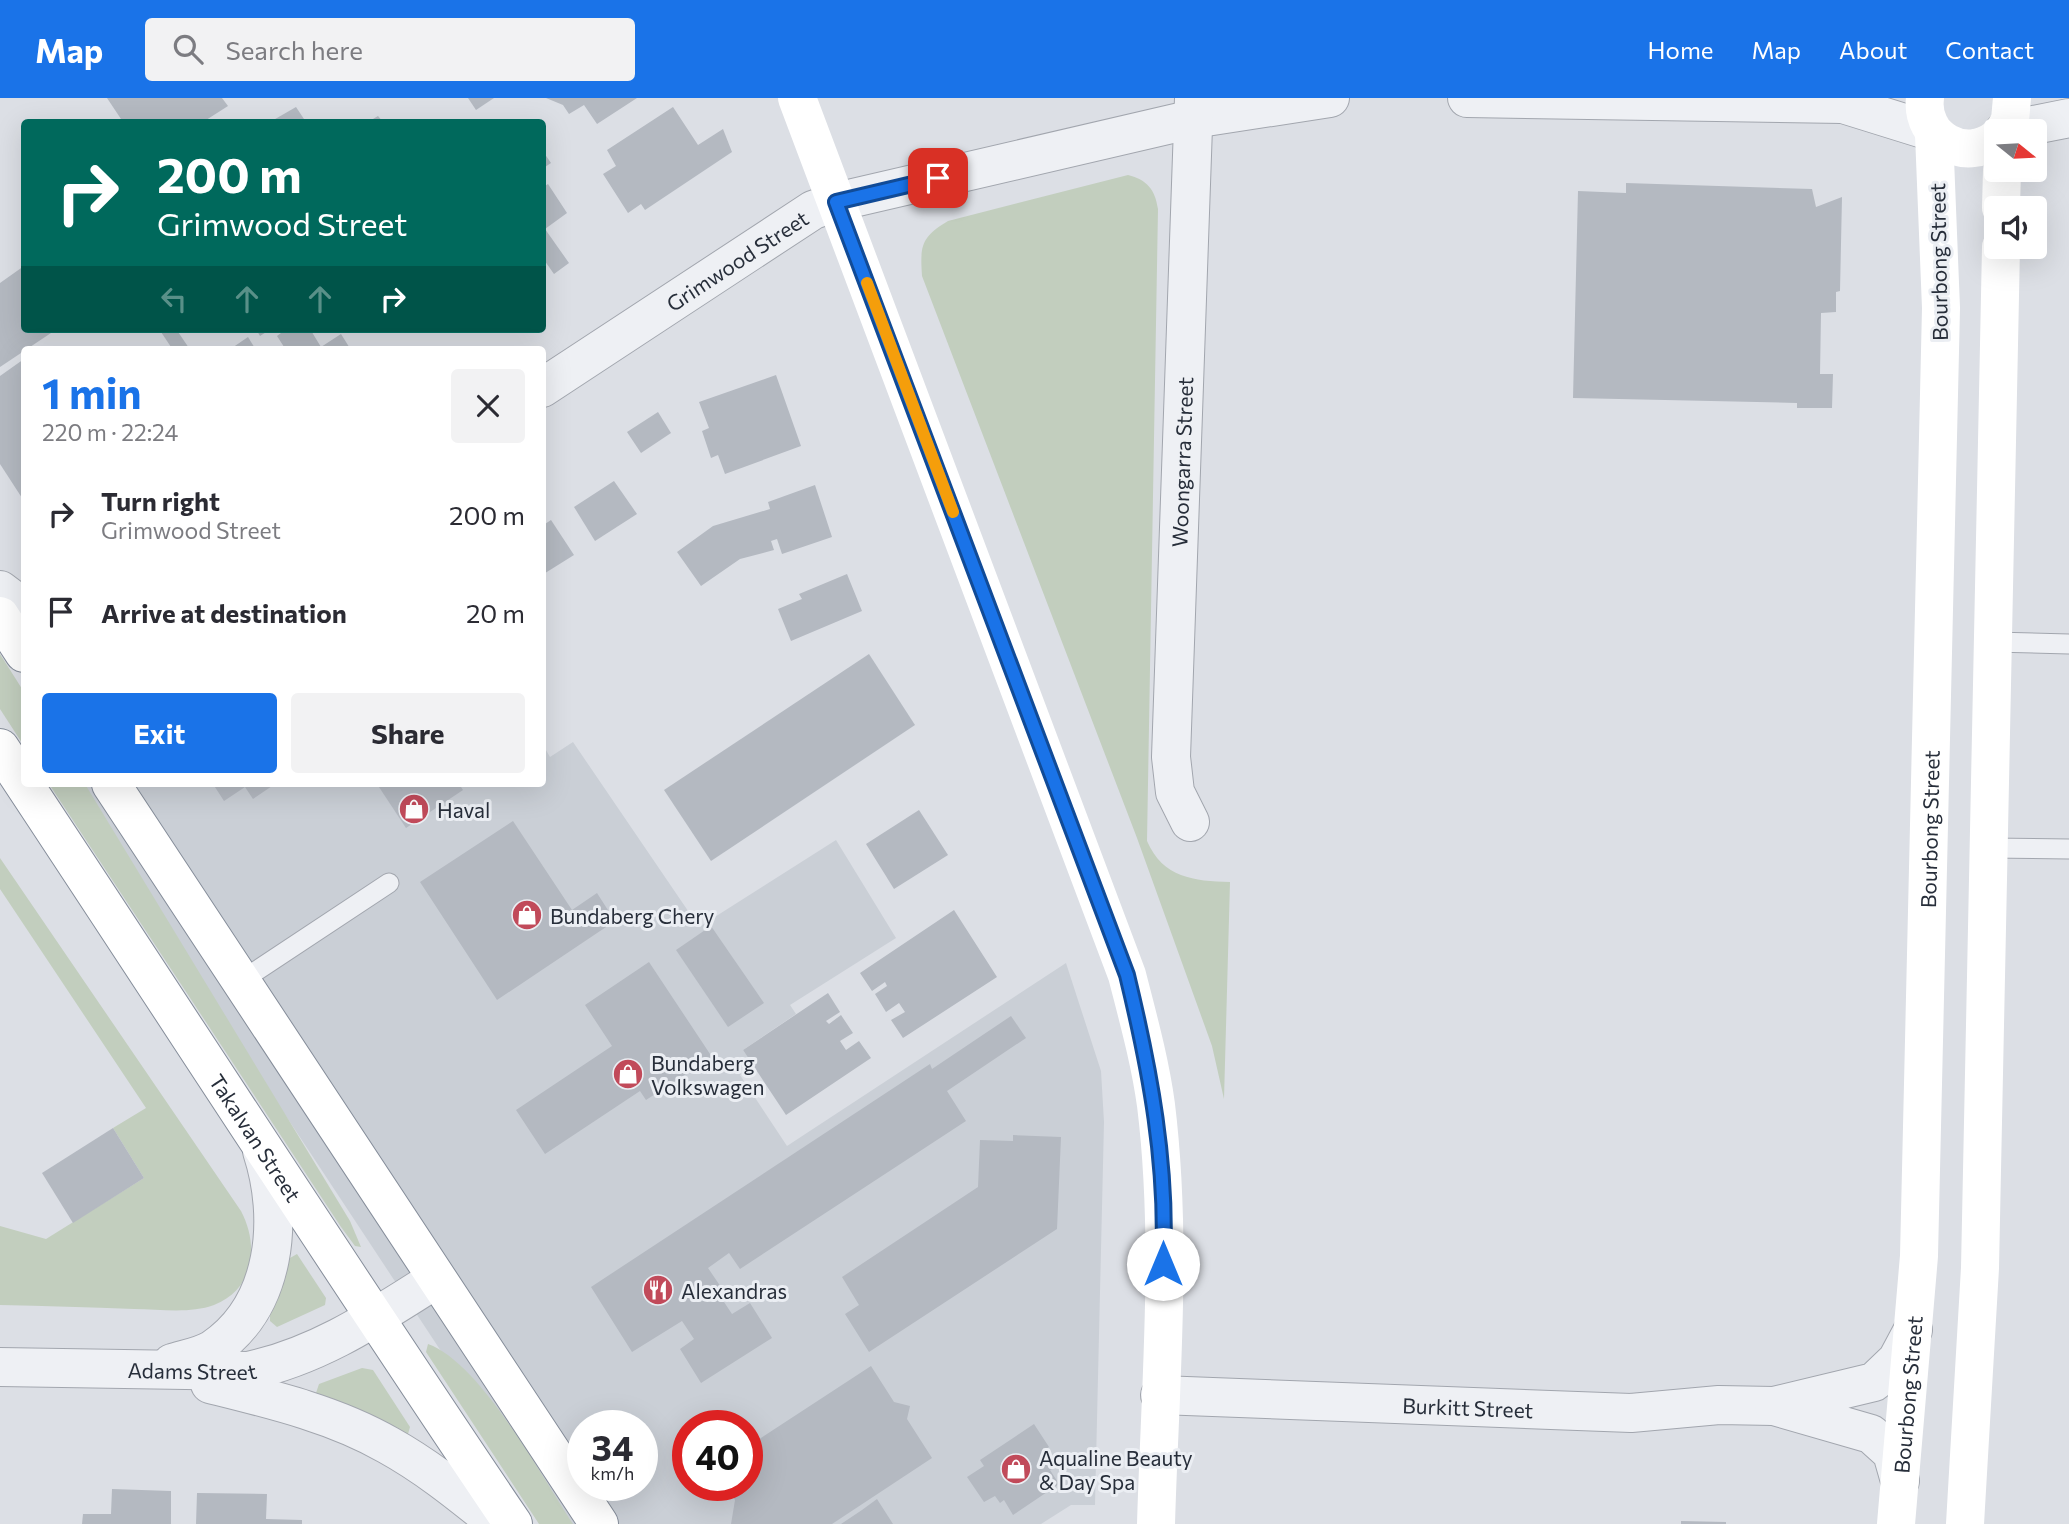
<!DOCTYPE html>
<meta charset="utf-8">
<style>
body{margin:0;font-family:Commissioner,sans-serif;background:#f2f2f3;color:#2b2b33;height:100vh;display:flex;flex-direction:column;font-size:26px;white-space:nowrap}
*{box-sizing:border-box;margin:0}
p{font-size:23px;color:#7c7c81}
.icon{flex:none;width:38px;height:38px;fill:none;stroke:currentColor;stroke-width:2;stroke-linecap:round;stroke-linejoin:round}
.map{position:relative;flex:1;overflow:hidden}
.side{position:absolute;left:21px;top:248px;width:525px;height:441px;display:flex;flex-direction:column;background:#fff;border-radius:7px;box-shadow:0 7px 28px #0002}
.side>*{flex:none}
.hud{position:absolute;left:21px;top:21px;width:525px;height:214px;border-radius:7px;box-shadow:0 7px 28px #0002;background:#00695c;color:#fff;overflow:hidden}
.needle{width:46px;rotate:108deg}
.buttons{position:absolute;left:1984px;top:21px;display:grid;gap:14px}
.buttons a{display:grid;place-items:center;width:63px;height:63px;border-radius:7px;background:#fff;box-shadow:0 7px 28px #0002;font-size:35px}
.speed{position:absolute;left:567px;top:1312px;display:flex;gap:14px;font-size:35px;font-weight:700;text-align:center}
.speed>*{display:grid;place-content:center;width:91px;height:91px;border-radius:50%;background:#fff;box-shadow:0 7px 28px #0002;line-height:1}
.speed small{font-size:18px;font-weight:400}
.speed .limit{border:10px solid #d22;background:#fff;color:#111}
.pin{position:absolute;display:grid;place-items:center;width:60px;height:60px;color:#fff;margin:-30px;border-radius:14px;box-shadow:0 4px 10px #0006}
.me{position:absolute;width:77px;margin:-38px;rotate:0deg;stroke-linejoin:round;filter:drop-shadow(0 0 5px #0008)}
.turn{display:flex;align-items:center;gap:24px;height:147px;padding:0 21px;font-size:32px}
.turn .icon{width:91px;height:91px;stroke-width:2.5}
.turn b{display:block;font-size:49px;line-height:60px}
.lanes{display:flex;align-items:center;height:66px;padding:0 21px;background:#0003;justify-content:center;gap:35px;direction:ltr}
.lanes .off{opacity:.35}
.round{display:grid;place-items:center;flex:none;width:74px;height:74px;border-radius:7px;background:#f2f2f3}
.headline{display:flex;align-items:center;justify-content:space-between;height:119px;padding:0 21px}
h1{font-size:42px;font-weight:700;line-height:52px;color:#1a73e8}
.button{display:flex;gap:14px;margin-top:auto;padding:14px 21px}
.button a{flex:1;height:80px;border-radius:7px;background:#1a73e8;color:#fff;font-size:28px;font-weight:700;line-height:80px;text-align:center}
.button a+a{background:#f2f2f3;color:#2b2b33}
ul{padding:0;list-style:none}
li{display:flex;align-items:center;gap:21px;height:98px;padding:0 21px}
li div{flex:1}
li b{display:block;font-size:26px}
li em{font-style:normal}
header{display:flex;align-items:center;gap:42px;box-sizing:border-box;height:98px;padding:0 35px;background:#1a73e8;color:#fff}
header strong{font-size:33px}
nav{display:flex;gap:38px;margin-inline-start:auto;font-size:24px}
.search{width:490px;height:63px;background:#f2f2f3;display:flex;align-items:center;gap:18px;box-sizing:border-box;padding:0 24px;border-radius:7px;color:#7c7c81;font-size:26px}
.map>svg:first-child{display:block}
.built{fill:#cacfd6;fill-rule:evenodd}
.green{fill:#c2cebe}
.building{fill:#b4b9c1}
.lines{fill:none;stroke-linecap:round;stroke-linejoin:round}
.lane-casing{stroke:#a2a6ae;stroke-width:21}
.street-casing{stroke:#a2a6ae;stroke-width:40}
.highway-casing{stroke:#858d9a;stroke-width:40}
.lane{stroke:#eef0f4;stroke-width:19}
.street{stroke:#eef0f4;stroke-width:38}
.secondary{stroke:#fff;stroke-width:38}
.highway{stroke:#fff;stroke-width:38}
.route-casing{stroke:#114b97;stroke-width:18}
.route{stroke:#1a73e8;stroke-width:12}
.slow{stroke:#f59e0b;stroke-width:12}
.labels{text-anchor:middle;dominant-baseline:central;stroke-width:6;stroke-linejoin:round;paint-order:stroke}
.street-label{font-size:21px;fill:#272e3a;stroke:#ebeef3}
.poi-label{font-size:21px;fill:#272e3a;stroke:#ebeef3;text-anchor:start}
</style>
<header>
<strong>Map</strong>
<div class="search"><svg class="icon" aria-label="search" viewBox="0 0 24 24"><circle cx="10" cy="10" r="6"/><path d="M15 15l6 6"/></svg>Search here</div>
<nav><a>Home</a><a>Map</a><a>About</a><a>Contact</a></nav>
</header>
<div class="map">
<svg width="2069" height="1426" viewBox="0 0 2069 1426">
<rect width="100%" height="100%" fill="#dcdfe5"/>
<path class="built" d="M573,644l126,185 137,-87 60,98 -106,67 6,9 -53,36 11,16 -14,9 47,71 279,-183 35,108 3,51 -9,383h-24l-30,19h-486l-488,-740h475l1,-39 7,12zM583,1328h59v60h-59zM688,1328h59v60h-59z"/>
<g class="green">
<path d="M1128,77c19,5 27,14 30,34l-11,632c16,37 47,40 83,41l-6,217 -12,-53 -75,-208 -215,-562c-2,-30 -1,-39 26,-55z"/>
<path d="M0,556l24,38v54l-24,-37z"/>
<path d="M49,686h36l265,437 11,26 -6,-1 -14,-19z"/>
<path d="M0,760l241,353c18,34 14,78 -27,94 -25,9 -54,4 -80,4 -45,-2 -89,-3 -134,-4v-79l46,13 98,-61 -31,-50 33,-20 -146,-219z"/>
<path d="M297,1156l29,44 -1,7 -48,22 -7,-6v-8l20,-55z"/>
<path d="M428,1246c53,19 113,132 145,180h-34l-113,-172z"/>
<path d="M362,1270l11,2 37,57 -2,7 -2,2 -90,-43 3,-9z"/>
</g>
<g class="building">
<path d="M107,0h115l6,8 -25,16h-80z"/>
<path d="M468,0h26l-18,12z"/>
<path d="M546,0h91l-40,26 -13,-19 -15,9 -6,-9z"/>
<path d="M296,9l10,15h-36z"/>
<path d="M673,9l25,38 25,-16 9,23 -87,58 -4,-6 -13,9 -25,-39 13,-8 -9,-16z"/>
<path d="M378,18l5,6h-15z"/>
<path d="M542,52l9,13 -9,6z"/>
<path d="M1626,85l186,6 4,18 26,-10 -2,94 -4,1v20l-15,1 -1,61h13l-1,34h-35v-5l-224,-5 5,-207 48,2z"/>
<path d="M548,86l19,29 -22,16 24,34 -15,11 -12,-17v-69z"/>
<path d="M24,168v63h33l-57,38v-84z"/>
<path d="M159,231h17l13,19 -16,2z"/>
<path d="M256,231h15l-11,7z"/>
<path d="M279,231h31l11,18 20,-13 10,16h-65l-9,-14 4,-3z"/>
<path d="M248,239l8,13h-27z"/>
<path d="M24,261v142l-24,-37v-88z"/>
<path d="M776,277l25,71 -76,28 -7,-19 -7,3 -9,-27 7,-3 -10,-26z"/>
<path d="M658,314l13,21 -30,20 -14,-21z"/>
<path d="M614,383l23,33 -42,27 -21,-34z"/>
<path d="M815,387l17,52 -50,17 -5,-15 -6,2 3,9 -34,9 -39,27 -24,-34 36,-26 57,-17 -2,-7z"/>
<path d="M551,422l23,35 -32,20v-49z"/>
<path d="M847,476l15,37 -71,30 -13,-32 24,-10 -3,-5z"/>
<path d="M869,556l46,71 -204,136 -47,-71z"/>
<path d="M213,686h62l-22,15 -8,-12 -21,14z"/>
<path d="M377,686h82l4,6 -57,38z"/>
<path d="M919,712l29,45 -54,34 -28,-45z"/>
<path d="M513,723l59,89 25,-17 18,28 -118,79 -77,-118z"/>
<path d="M954,812l43,67 -94,61 -12,-18 14,-8 -6,-9 -13,9 -11,-18 12,-8 -2,-4 -13,9 -12,-18z"/>
<path d="M711,828l53,77 -36,24 -52,-77z"/>
<path d="M649,864l63,95 -66,43 -6,-9 -95,63 -29,-44 96,-64 -27,-41z"/>
<path d="M828,895l12,19 -14,9 3,3 12,-9 12,18 -13,8 6,9 13,-9 12,17 -85,57 -43,-65z"/>
<path d="M1011,918l15,22 -79,53 19,30 -226,148 -11,-16 -21,15 17,25 -5,3 12,18 18,-11 22,35 -71,45 -21,-34 14,-10 -12,-18 -50,31 -41,-65 339,-223 2,5z"/>
<path d="M113,1030l31,50 -71,45 -31,-50z"/>
<path d="M1013,1037l48,2 -4,92 -188,123 -24,-38 14,-9 -17,-28 136,-90 2,-47 33,1z"/>
<path d="M871,1268l23,36 16,4 -3,13 25,39 -100,66h-101l4,-24 -9,-14h21v-39z"/>
<path d="M1034,1326l15,23 -6,4 11,17 -4,2 9,14 -46,31 -9,-15 -4,3 -5,-7 -11,6 -17,-25 17,-11 -4,-6z"/>
<path d="M112,1391l59,2v33h-89l1,-10h28z"/>
<path d="M197,1395l70,1 -1,25 36,1v4h-106z"/>
<path d="M877,1401l16,25h-52l21,-14z"/>
<path d="M1681,1423l45,1v2h-45z"/>
</g>
<g class="lines">
<g class="lane-casing">
<g id="lane">
<path d="M1993,544l76,2"/>
<path d="M1989,750l80,1"/>
<path d="M241,883l148,-98"/>
</g>
</g>
<g class="street-casing">
<g id="street">
<path d="M1467,0l376,6 21,-6"/>
<path d="M1843,6l90,28"/>
<path d="M2004,33l65,-13"/>
<path id="s1" d="M542,290l271,-178 23,-8 357,-83 137,-21"/>
<path d="M0,492l24,18"/>
<path id="s2" d="M1190,724l-15,-30 -4,-35 23,-659"/>
<path d="M172,1265c13,-4 30,-7 41,-14 64,-43 71,-131 49,-198"/>
<path id="s3" d="M0,1269l248,4c71,-15 128,-54 188,-92"/>
<path d="M210,1286c60,15 124,30 178,61 40,22 75,51 110,79"/>
<path id="s4" d="M1160,1297l471,18 88,-8 55,1"/>
<path d="M1900,1383l-8,-28 -21,-19 -97,-28 100,-24 23,-22 16,-30"/>
</g>
</g>
<g class="highway-casing">
<g id="highway">
<path d="M0,518l24,37"/>
<path id="s6" d="M0,650c171,258 339,519 513,776"/>
<path d="M111,686l488,740"/>
</g>
</g>
<use href="#lane" class="lane"/>
<use href="#street" class="street"/>
<g class="secondary">
<path d="M797,0l330,877c11,43 23,86 29,130 17,138 4,280 0,419"/>
<path d="M1925,0c-5,40 40,66 72,40"/>
<path d="M2004,33l6,-11 2,-22"/>
<path d="M2001,110l1,-38"/>
<path id="s5" d="M1896,1426l23,-268 22,-948 -7,-174"/>
<path d="M1965,1426l15,-256 21,-1021"/>
</g>
<use href="#highway" class="highway"/>
</g>
<g class="lines">
<g class="route-casing">
<path id="route" d="M938,80l-102,24 291,773c23,95 41,190 36,289"/>
</g>
<use href="#route" class="route"/>
<path class="slow" d="M867,185l86,229"/>
</g>
<defs>
<g id="shop-disc" transform="scale(1.575)"><circle r="9.5" fill="#c14a5a" stroke="#ebeef3"/><path d="M-5-2.5h2.3a2.7 3.5 0 0 1 5.4 0H5L5.5 6h-11ZM-1.5-2.5h3a1.5 2.3 0 0 0-3 0Z" fill="#fff"/></g>
<g id="restaurant-disc" transform="scale(1.575)"><circle r="9.5" fill="#c14a5a" stroke="#ebeef3"/><path d="M-5-6h1v4h1v-4h1v4h1v-4h1v5L-1.5 .5V6h-2V.5L-5-1ZM5-6V6H3V1.5H1.5Q1.5-4 5-6Z" fill="#fff"/></g>
</defs>
<g fill-rule="evenodd">
<use href="#shop-disc" x="414" y="711"/>
<use href="#shop-disc" x="527" y="817"/>
<use href="#shop-disc" x="628" y="976"/>
<use href="#restaurant-disc" x="658" y="1192"/>
<use href="#shop-disc" x="1016" y="1371"/>
</g>
<g class="labels">
<g class="street-label">
<text stroke="none"><textPath href="#s1" startOffset="233">Grimwood Street</textPath></text>
<text transform="translate(1938 164) rotate(-91)">Bourbong Street</text>
<text stroke="none"><textPath href="#s2" startOffset="364">Woongarra Street</textPath></text>
<text stroke="none"><textPath href="#s5" startOffset="696">Bourbong Street</textPath></text>
<text stroke="none"><textPath href="#s6" startOffset="466">Takalvan Street</textPath></text>
<text stroke="none"><textPath href="#s3" startOffset="192">Adams Street</textPath></text>
<text stroke="none"><textPath href="#s5" startOffset="130">Bourbong Street</textPath></text>
<text stroke="none"><textPath href="#s4" startOffset="308">Burkitt Street</textPath></text>
</g>
<g class="poi-label">
<text x="437" y="711">Haval</text>
<text x="550" y="817">Bundaberg Chery</text>
<text x="651" y="964">Bundaberg<tspan x="651" dy="24">Volkswagen</tspan></text>
<text x="681" y="1192">Alexandras</text>
<text x="1039" y="1359">Aqualine Beauty<tspan x="1039" dy="24">&amp; Day Spa</tspan></text>
</g>
</g>
</svg>
<div class="buttons">
<a><svg class="needle" viewBox="-14 -14 28 28"><path d="M0-13l5 13h-10z" fill="#e53935"/><path d="M0 13l5-13h-10z" fill="#7c7c81"/></svg></a>
<a><svg class="icon" aria-label="sound" viewBox="0 0 24 24"><path d="M4 9h4l5-4v14l-5-4H4zM17 9q2 3 0 6"/></svg></a>
</div>
<div class="speed"><div>34<small>km/h</small></div><div class="limit">40</div></div>
<div class="pin" style="left:938px;top:80px;background:#d93025"><svg class="icon" aria-label="arrive" viewBox="0 0 24 24"><path d="M6 21V4h12l-3 4 3 4H6"/></svg></div>
<svg class="me" style="left:1163px;top:1166px" viewBox="-20 -20 40 40"><circle r="19" fill="#fff"/><path d="M0-13L10 11 0 6-10 11z" fill="#1a73e8"/></svg>
<div class="hud">
<div class="turn"><svg class="icon" aria-label="right" viewBox="0 0 24 24"><path d="M7 20v-9h11M14 6l5 5-5 5"/></svg><div><b>200 m</b>Grimwood Street</div></div>
<div class="lanes"><svg class="icon off" aria-label="left" viewBox="0 0 24 24"><path d="M17 20v-9H6M10 6l-5 5 5 5"/></svg><svg class="icon off" aria-label="ahead" viewBox="0 0 24 24"><path d="M12 20V5M6 11l6-6 6 6"/></svg><svg class="icon off" aria-label="ahead" viewBox="0 0 24 24"><path d="M12 20V5M6 11l6-6 6 6"/></svg><svg class="icon" aria-label="right" viewBox="0 0 24 24"><path d="M7 20v-9h11M14 6l5 5-5 5"/></svg></div>
</div>
<section class="side">
<div class="headline"><div><h1>1 min</h1><p>220 m · 22:24</p></div><a class="round"><svg class="icon" aria-label="close" viewBox="0 0 24 24"><path d="M6 6l12 12M18 6L6 18"/></svg></a></div>
<ul>
<li><svg class="icon" aria-label="right" viewBox="0 0 24 24"><path d="M7 20v-9h11M14 6l5 5-5 5"/></svg><div><b>Turn right</b><p>Grimwood Street</p></div><em>200 m</em></li>
<li><svg class="icon" aria-label="arrive" viewBox="0 0 24 24"><path d="M6 21V4h12l-3 4 3 4H6"/></svg><div><b>Arrive at destination</b></div><em>20 m</em></li>
</ul>
<div class="button"><a>Exit</a><a>Share</a></div>
</section>
</div>
